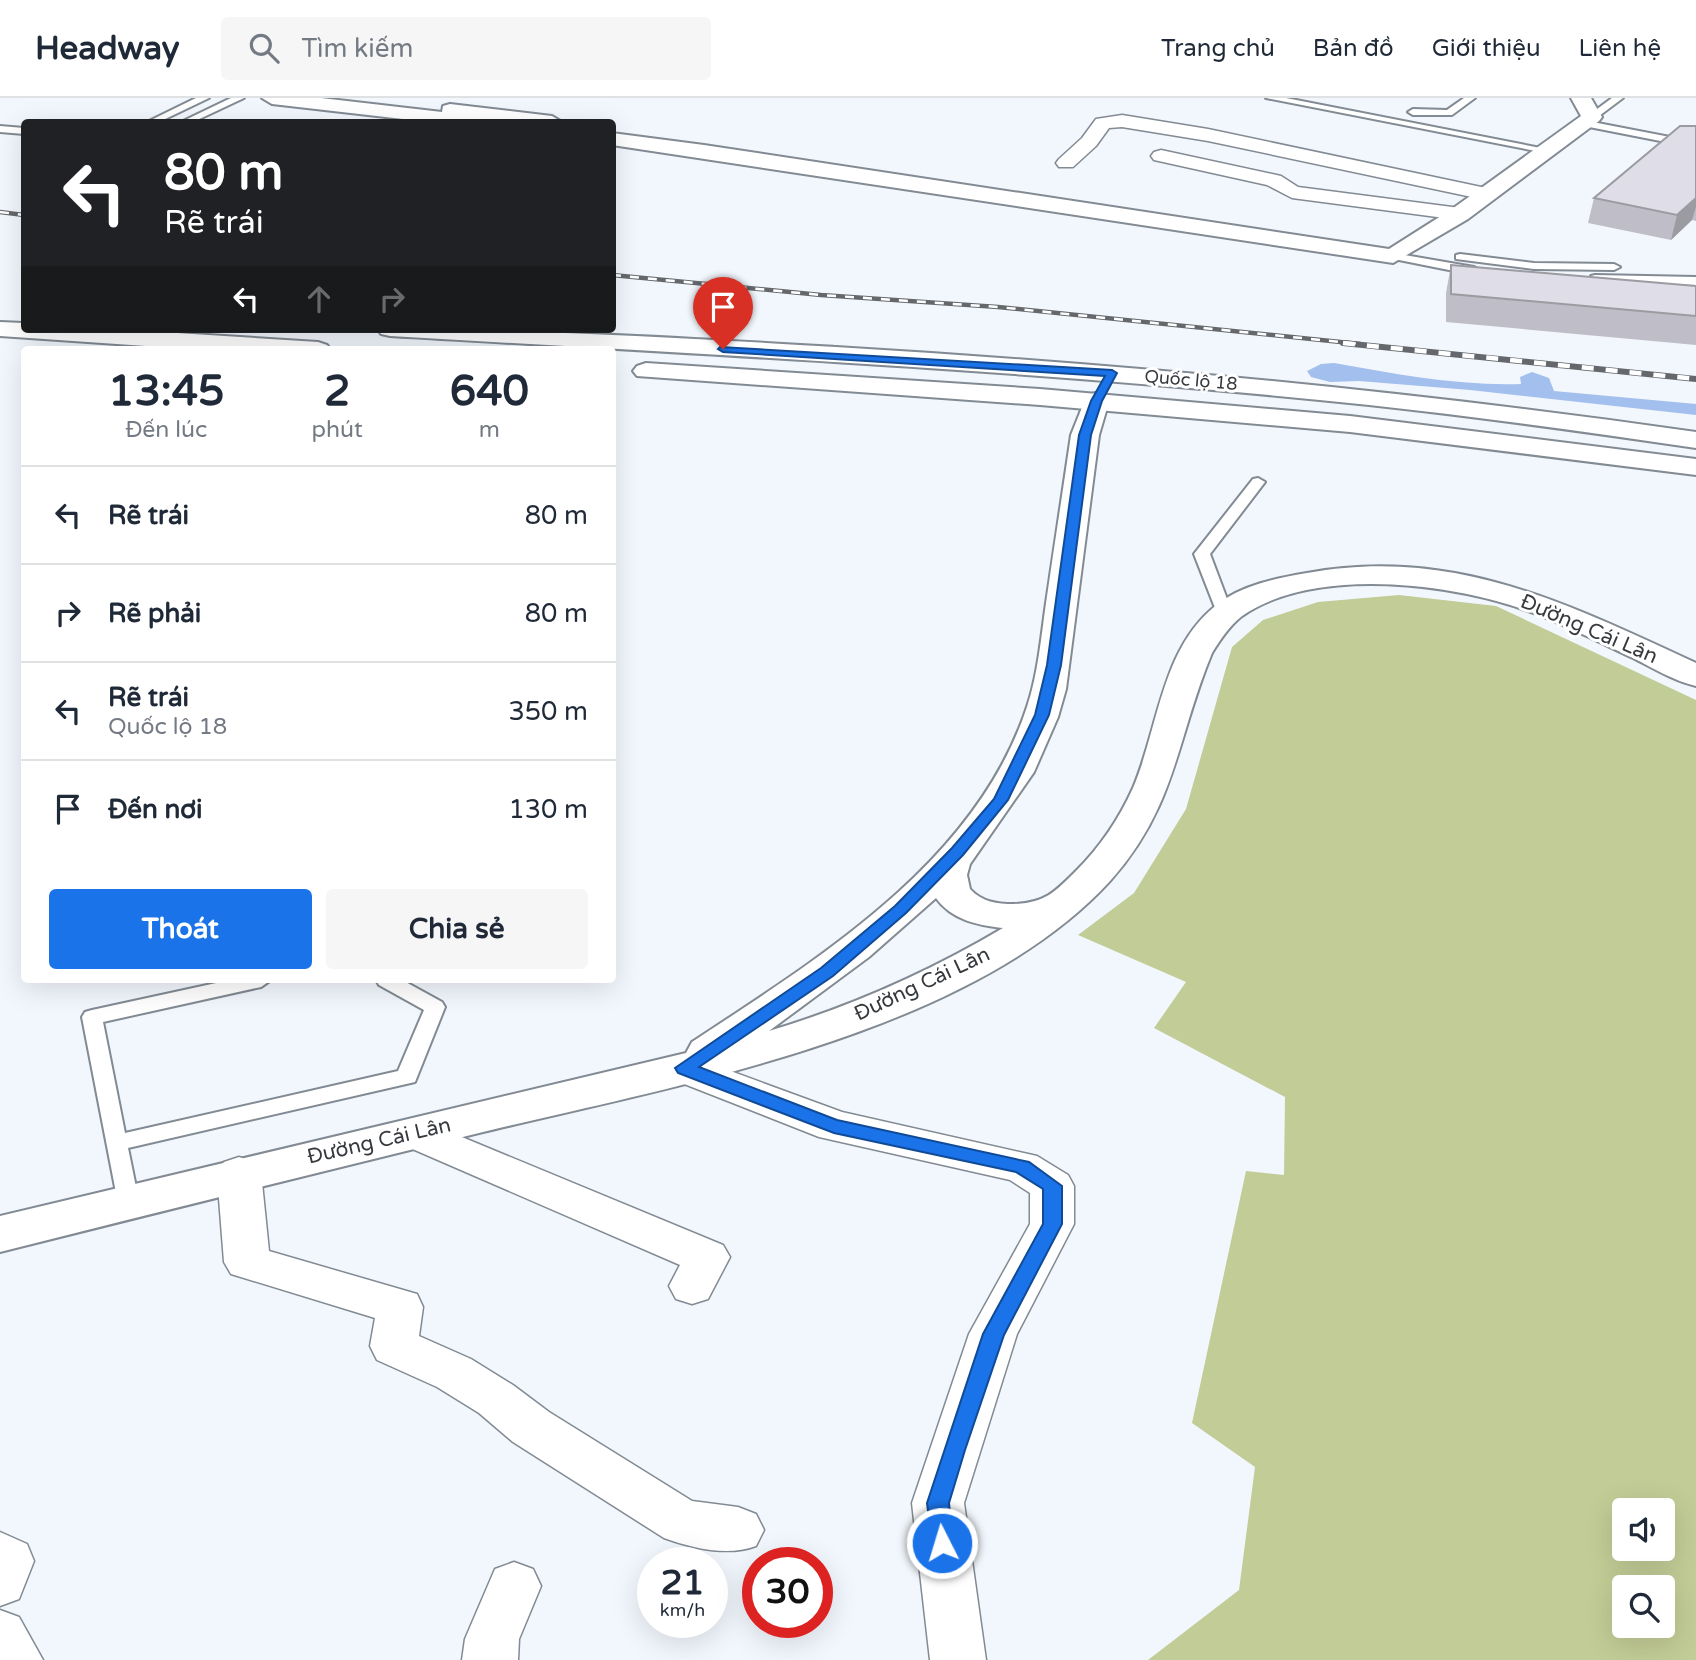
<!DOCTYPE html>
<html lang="vi">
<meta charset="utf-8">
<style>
body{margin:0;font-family:"Varela Round",sans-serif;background:#f6f6f7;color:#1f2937;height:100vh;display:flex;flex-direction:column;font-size:26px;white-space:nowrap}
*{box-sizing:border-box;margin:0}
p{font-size:23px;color:#747a83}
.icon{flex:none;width:38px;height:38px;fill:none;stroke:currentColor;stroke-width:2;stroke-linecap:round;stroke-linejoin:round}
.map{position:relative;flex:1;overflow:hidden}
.panel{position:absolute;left:21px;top:248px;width:595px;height:637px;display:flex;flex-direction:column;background:#fff;border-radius:7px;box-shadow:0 7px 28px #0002}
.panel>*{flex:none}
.guide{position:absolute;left:21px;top:21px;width:595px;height:214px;border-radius:7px;box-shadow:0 7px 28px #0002;background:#202124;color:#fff;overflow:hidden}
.tools{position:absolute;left:1612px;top:1400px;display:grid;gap:14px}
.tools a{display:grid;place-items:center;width:63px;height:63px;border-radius:7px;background:#fff;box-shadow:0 7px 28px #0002;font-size:35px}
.speed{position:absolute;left:637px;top:1449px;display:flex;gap:14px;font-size:35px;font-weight:700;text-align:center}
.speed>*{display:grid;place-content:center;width:91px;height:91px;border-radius:50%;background:#fff;box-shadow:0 7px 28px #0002;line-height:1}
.speed small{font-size:18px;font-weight:400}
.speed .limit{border:10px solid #d22;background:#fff;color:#111}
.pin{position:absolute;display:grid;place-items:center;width:60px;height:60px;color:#fff;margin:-72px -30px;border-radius:50% 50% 50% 0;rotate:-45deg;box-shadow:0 0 7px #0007}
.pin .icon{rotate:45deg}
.me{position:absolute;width:77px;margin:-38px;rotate:355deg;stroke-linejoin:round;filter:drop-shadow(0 0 5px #0008)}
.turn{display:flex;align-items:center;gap:24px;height:147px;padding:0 28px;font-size:32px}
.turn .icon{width:91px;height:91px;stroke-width:2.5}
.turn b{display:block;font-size:49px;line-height:60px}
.lanes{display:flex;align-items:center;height:66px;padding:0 28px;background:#0003;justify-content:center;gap:35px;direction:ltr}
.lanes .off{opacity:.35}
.eta{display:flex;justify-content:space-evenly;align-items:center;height:119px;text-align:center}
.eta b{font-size:42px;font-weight:800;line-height:49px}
.action{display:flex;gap:14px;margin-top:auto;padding:14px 28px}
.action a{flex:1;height:80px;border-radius:7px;background:#1a73e8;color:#fff;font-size:28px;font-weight:800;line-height:80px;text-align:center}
.action a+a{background:#f6f6f7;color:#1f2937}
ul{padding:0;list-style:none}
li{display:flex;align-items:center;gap:21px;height:98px;padding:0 28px;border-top:2px solid #e0e1e3}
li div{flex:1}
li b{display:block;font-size:26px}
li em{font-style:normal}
header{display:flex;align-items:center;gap:42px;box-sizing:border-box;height:98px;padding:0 35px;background:#fff;border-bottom:2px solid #e0e1e3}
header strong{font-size:33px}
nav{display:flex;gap:38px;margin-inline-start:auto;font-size:24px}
.search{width:490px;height:63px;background:#f6f6f7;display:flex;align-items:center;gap:18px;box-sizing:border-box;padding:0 24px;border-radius:7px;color:#747a83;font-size:26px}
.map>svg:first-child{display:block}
.forest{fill:#c2cc96;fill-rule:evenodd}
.water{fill:#a3bfed}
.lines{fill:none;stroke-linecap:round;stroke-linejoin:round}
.lane-casing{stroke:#828a93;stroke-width:4}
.street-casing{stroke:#828a93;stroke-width:3}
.secondary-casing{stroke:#828a93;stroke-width:4}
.primary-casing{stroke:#828a93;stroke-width:4}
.lane{fill:#fff;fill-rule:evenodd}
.street{fill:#fff;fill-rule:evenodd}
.secondary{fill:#fff;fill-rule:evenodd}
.primary{fill:#fff;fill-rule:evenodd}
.rail-far1-casing{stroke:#64686c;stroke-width:4.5}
.rail-casing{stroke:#64686c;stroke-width:6}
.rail-far1{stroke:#fff;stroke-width:2.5;stroke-dasharray:9;stroke-linecap:butt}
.rail{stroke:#fff;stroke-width:4.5;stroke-dasharray:12;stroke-linecap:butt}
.wall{fill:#bfbec8}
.shaded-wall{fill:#9b9ba2}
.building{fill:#dedde8;stroke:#9b9ba2;stroke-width:2}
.route{fill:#1a73e8;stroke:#114b97;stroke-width:2}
.labels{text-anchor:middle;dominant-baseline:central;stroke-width:6;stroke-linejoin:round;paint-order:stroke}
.far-street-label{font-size:18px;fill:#36393d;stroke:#fff}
.street-label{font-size:21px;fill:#36393d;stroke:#fff}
</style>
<header>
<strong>Headway</strong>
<div class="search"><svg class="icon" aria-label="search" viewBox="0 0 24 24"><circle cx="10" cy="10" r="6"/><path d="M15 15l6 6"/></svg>Tìm kiếm</div>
<nav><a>Trang chủ</a><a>Bản đồ</a><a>Giới thiệu</a><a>Liên hệ</a></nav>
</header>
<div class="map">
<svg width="1696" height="1562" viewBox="0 0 1696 1562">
<rect width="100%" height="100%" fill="#f2f7fd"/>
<path class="forest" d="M1399,497l97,11 200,94v960h-548l91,-70 16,-123 -63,-44 54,-252 38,4 1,-78 -131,-69 32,-46 -108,-47 56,-42 52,-84 46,-162 31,-27 55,-18zM1624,1412h38v39h-38zM1624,1489h38v39h-38z"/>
<path class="water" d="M1334,265c61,11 125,23 187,21l-1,-7 12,-5 17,6 5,13 142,13v11l-226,-25 -111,-9 -29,1 -19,-5 -4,-6 14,-7z"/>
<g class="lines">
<g class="lane-casing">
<g id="lane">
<path d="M196,0h13l-50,24h-12z"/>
<path d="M231,0h13l-51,24h-12z"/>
<path d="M1266,0h20l265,52 -5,3z"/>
<path d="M1464,0h11l-23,17h-39l-5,-3 5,-3 34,1z"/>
<path d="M1612,0h11l-28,21h-6v-4z"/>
<path d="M1582,22l114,22v6l-117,-23z"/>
<path d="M0,28l24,2v6l-24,-2z"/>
<path d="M1393,155l81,14 6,4 -6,4 -85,-17v-4z"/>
<path d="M1460,156l74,9 80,1 6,3 -6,3 -80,-1 -78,-10v-4z"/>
<path d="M1595,177l101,2v8l-105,-3v-6z"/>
<path d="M1258,380l7,4 -55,72 23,61 -2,3h-12l-25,-64 59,-75z"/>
<path d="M230,882h41l-10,7 -158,35 22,111 273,-62 26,-61 -45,-25 -3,-5h26l40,22 3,5 -30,75 -287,66 11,54 -4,6 -8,3 -8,-3 -37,-191 3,-5 7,-2z"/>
</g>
</g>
<g class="street-casing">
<g id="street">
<path d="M1122,17l86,14 278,59 10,6 -10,6 -278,-59 -86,-14 -13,1 -13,18 -23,21h-14l-3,-4 3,-4 23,-21 14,-19z"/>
<path d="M1161,52l120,26 17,11 162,21 10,6 -10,6 -168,-22 -25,-13 -113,-25 -3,-4 3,-4z"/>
<path d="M684,956l158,58 195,44 31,19 6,11v38l-57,110 -53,169 22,157h-56l-18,-157 57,-169 61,-110v-31l-20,-13 -191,-43 -150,-59 -6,-10 6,-10z"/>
<path d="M416,1020l307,127 7,12 -22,42 -16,5 -16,-5 -7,-13 11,-21 -279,-121 -6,-11 6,-11z"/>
<path d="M239,1059l15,5 7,11 8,78 148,43 6,13 -4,29 52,23 42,26 36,27 143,89 46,6 18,7 8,16 -8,16c-29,11 -64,2 -92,-8l-151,-96 -34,-29 -42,-26 -60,-27 -7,-14 5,-28 -144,-44 -7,-12 -7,-89 7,-11z"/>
<path d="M0,1434l27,12 7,17 -15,38 -19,7z"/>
<path d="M514,1464l19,7 8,17 -22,53 -1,21h-56l3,-21 30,-70z"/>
<path d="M0,1512l19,7 24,43h-43z"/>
</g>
</g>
<g class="secondary-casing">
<g id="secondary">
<path d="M262,0h59l121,14 1,-6 7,-2 102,12 10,6 -80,-2 1,2h-54l-157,-18z"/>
<path d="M1571,0h20l11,19 -3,4 -131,98 -75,44 -781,-118v-12l92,12 685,104 63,-40 129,-93z"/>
<path d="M1096,295l9,2 4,6 -10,34 -33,254 -8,28 -24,55 -64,92 -3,11 3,14c12,13 27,15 44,15 31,-1 41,-12 62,-33 24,-24 43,-52 57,-83 26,-60 28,-141 85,-184 24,-19 59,-26 89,-31 146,-27 261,31 389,90v23c-22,-5 -43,-18 -63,-28 -32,-15 -64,-31 -97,-44 -79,-31 -221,-49 -294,2 -13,10 -22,24 -30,37 -36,86 -35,153 -102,228 -140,153 -432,204 -627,251 -161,40 -322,79 -483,120v-36l686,-163 6,-11c129,-85 284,-180 335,-335 11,-33 14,-69 19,-104 8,-56 17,-112 25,-168l16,-40zM936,800c16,22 41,27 67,30 -74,44 -151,78 -234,103l100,-74z"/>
</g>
</g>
<g class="primary-casing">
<g id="primary">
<path d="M0,224l24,1v6h90l204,13 9,3 4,5h-127l-204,-14z"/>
<path d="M378,231c153,0 305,9 458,18 288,17 574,44 860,85v16c-109,-16 -217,-31 -327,-43 -325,-34 -652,-50 -979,-69l-9,-2z"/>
<path d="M646,265l394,26 310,27 346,43v16l-346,-43 -310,-27 -403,-29 -4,-5 4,-5z"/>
</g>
</g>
<use href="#lane" class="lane"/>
<use href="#street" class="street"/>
<use href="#secondary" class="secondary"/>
<use href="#primary" class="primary"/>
<g class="rail-far1-casing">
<g id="rail-far1">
<path d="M0,114l24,3"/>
<path d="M612,177l209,20 177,12 362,37"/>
</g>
</g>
<g class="rail-casing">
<path id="rail" d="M1343,245l353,36"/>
</g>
<use href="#rail-far1" class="rail-far1"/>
<use href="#rail" class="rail"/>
</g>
<g class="wall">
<path d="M1696,28v95l-4,-1 -21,20 -83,-17 6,-25z"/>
<path d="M1451,167l245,21v59l-250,-23v-29z"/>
</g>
<path class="shaded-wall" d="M1696,100v9l-4,13 -21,20 6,-25z"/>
<g class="building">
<path d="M1680,28h16v72l-19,17 -83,-17z"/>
<path d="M1451,167l245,21v30l-245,-22z"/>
</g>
<path class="route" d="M720,249l392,23 5,3 -15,28 -11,34 -30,230 -12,50 -41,85 -45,55 -57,58 -73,63 -134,91 138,53 192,42 33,24v38l-58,111 -39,115 -16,53 4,40 -3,7 -8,3 -9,-3 -6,-47 56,-169 60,-110v-35l-27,-17 -182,-39 -156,-60 -3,-5 146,-100 74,-62 57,-58 42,-49 41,-84 12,-50 32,-230 12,-34 14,-25 -382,-24 -5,-3z"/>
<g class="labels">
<g class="far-street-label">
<text transform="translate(1191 282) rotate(5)">Quốc lộ 18</text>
</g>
<g class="street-label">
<text transform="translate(1589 531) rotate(23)">Đường Cái Lân</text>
<text transform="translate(922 886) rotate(-25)">Đường Cái Lân</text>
<text transform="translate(379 1043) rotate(-13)">Đường Cái Lân</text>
</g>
</g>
</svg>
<div class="tools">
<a><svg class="icon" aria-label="sound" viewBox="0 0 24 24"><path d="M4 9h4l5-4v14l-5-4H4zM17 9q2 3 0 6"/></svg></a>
<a><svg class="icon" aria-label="search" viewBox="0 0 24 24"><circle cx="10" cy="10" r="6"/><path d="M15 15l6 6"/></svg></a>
</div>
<div class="speed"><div>21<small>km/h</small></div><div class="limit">30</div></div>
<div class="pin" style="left:723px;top:251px;background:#d93025"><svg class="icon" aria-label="arrive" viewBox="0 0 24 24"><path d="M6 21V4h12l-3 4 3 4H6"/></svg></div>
<svg class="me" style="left:942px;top:1445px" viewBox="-20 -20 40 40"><circle r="17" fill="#1a73e8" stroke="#fff" stroke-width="3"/><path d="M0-11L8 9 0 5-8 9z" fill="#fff"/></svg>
<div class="guide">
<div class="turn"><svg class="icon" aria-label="left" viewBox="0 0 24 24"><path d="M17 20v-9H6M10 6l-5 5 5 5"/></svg><div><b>80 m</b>Rẽ trái</div></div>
<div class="lanes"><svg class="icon" aria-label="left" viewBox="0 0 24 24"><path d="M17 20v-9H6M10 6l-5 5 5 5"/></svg><svg class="icon off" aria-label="ahead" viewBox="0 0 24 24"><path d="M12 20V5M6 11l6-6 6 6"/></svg><svg class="icon off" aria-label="right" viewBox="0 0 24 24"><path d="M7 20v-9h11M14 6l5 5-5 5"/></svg></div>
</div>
<section class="panel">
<div class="eta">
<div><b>13:45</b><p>Đến lúc</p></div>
<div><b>2</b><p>phút</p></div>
<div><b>640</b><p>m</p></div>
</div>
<ul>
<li><svg class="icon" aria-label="left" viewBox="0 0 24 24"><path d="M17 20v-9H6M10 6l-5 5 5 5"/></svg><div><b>Rẽ trái</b></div><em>80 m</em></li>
<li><svg class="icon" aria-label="right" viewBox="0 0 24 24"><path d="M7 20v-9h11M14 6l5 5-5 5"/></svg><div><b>Rẽ phải</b></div><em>80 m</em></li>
<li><svg class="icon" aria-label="left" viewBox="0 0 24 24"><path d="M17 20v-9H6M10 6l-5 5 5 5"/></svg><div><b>Rẽ trái</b><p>Quốc lộ 18</p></div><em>350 m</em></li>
<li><svg class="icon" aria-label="arrive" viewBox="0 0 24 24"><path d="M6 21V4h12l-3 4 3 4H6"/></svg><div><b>Đến nơi</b></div><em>130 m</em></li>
</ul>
<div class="action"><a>Thoát</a><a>Chia sẻ</a></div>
</section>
</div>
